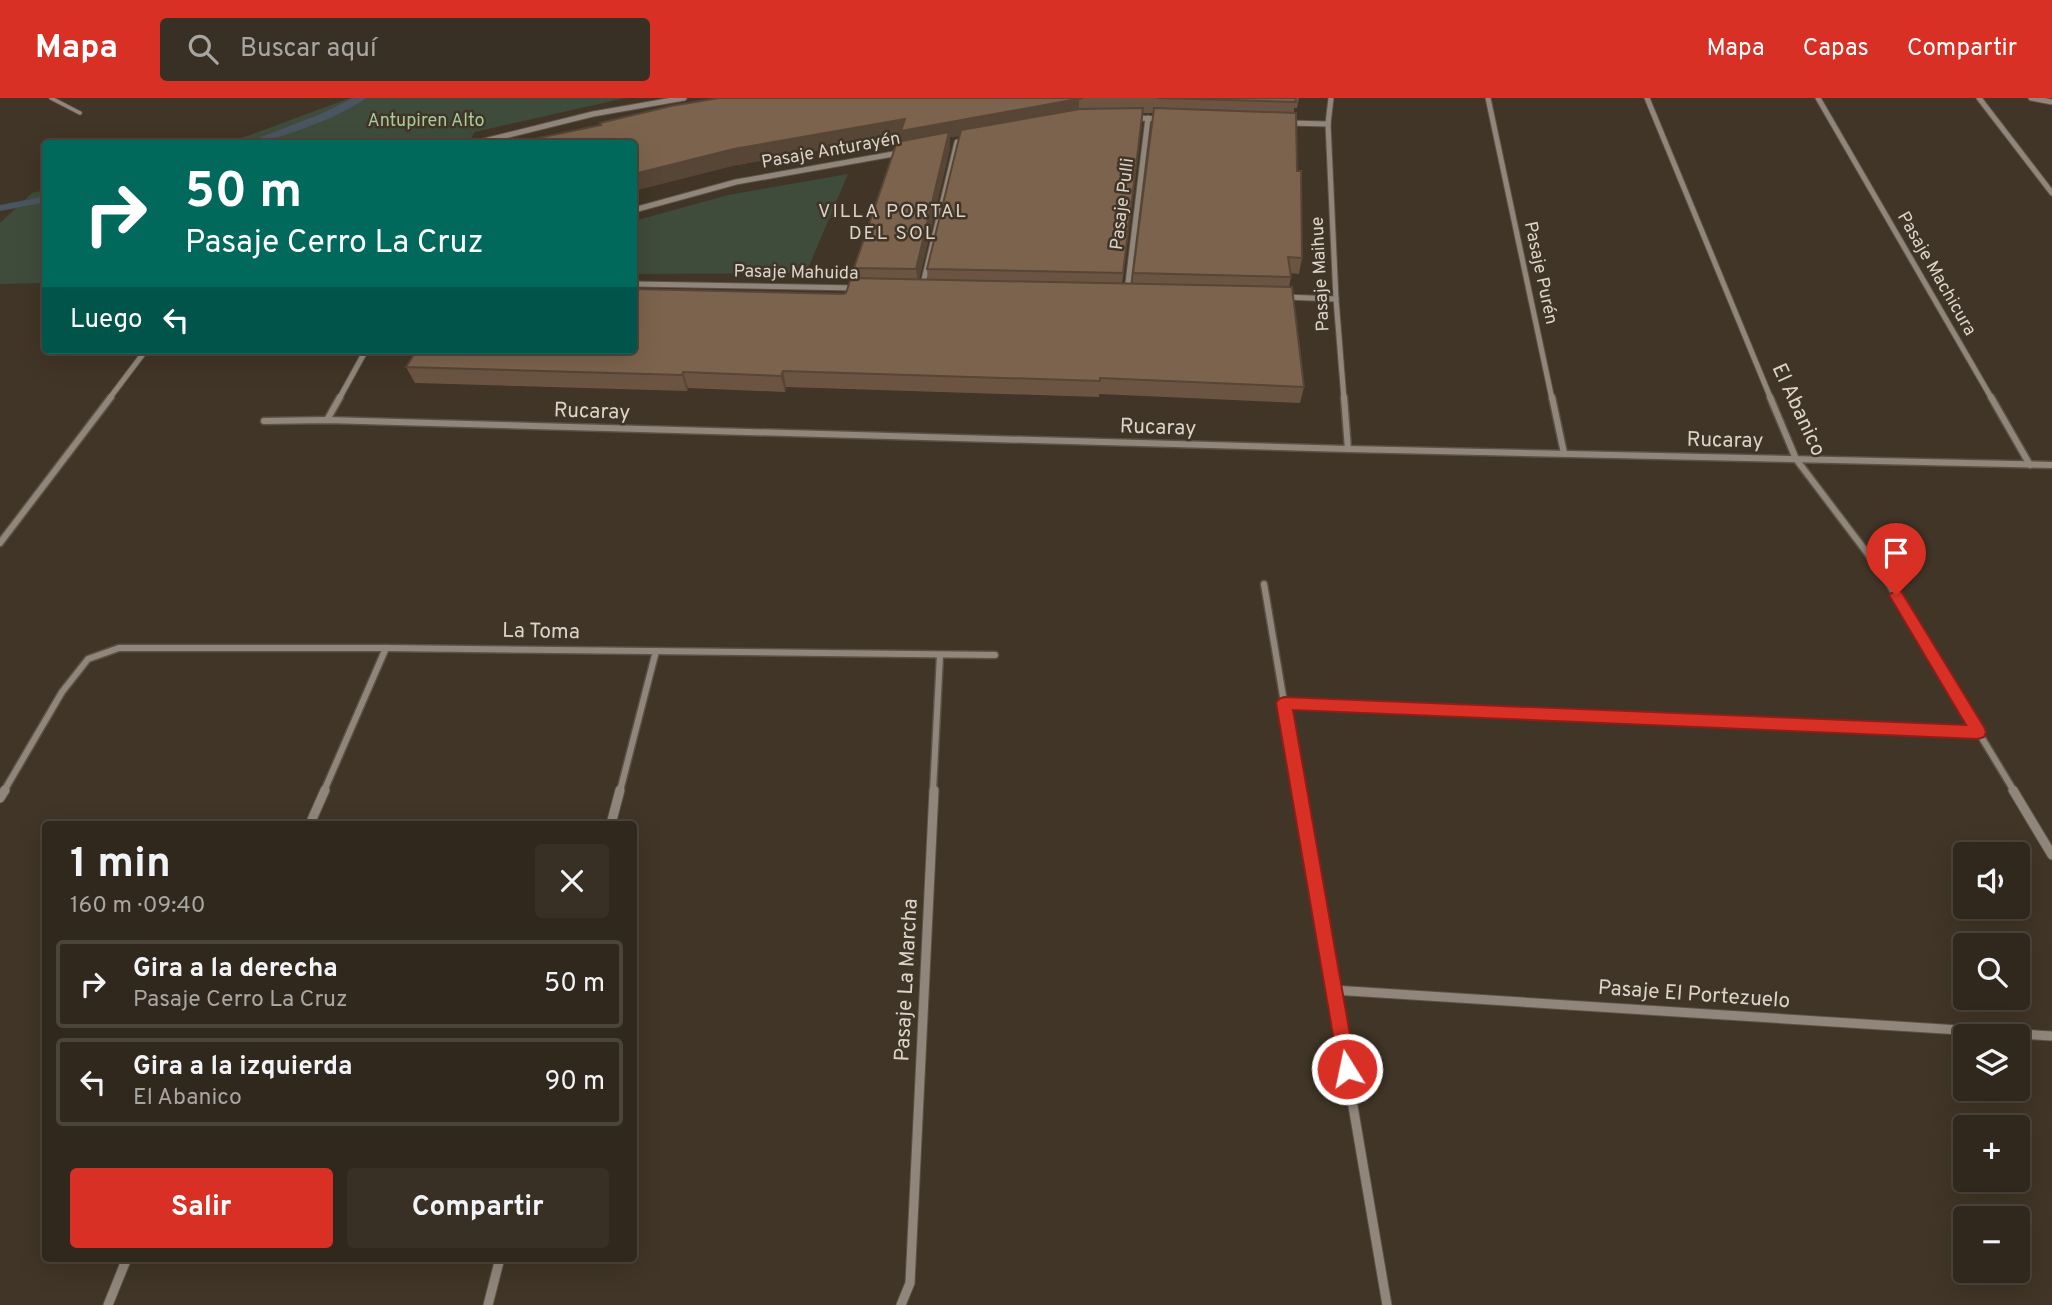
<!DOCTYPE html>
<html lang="es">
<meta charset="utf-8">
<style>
body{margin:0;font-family:Overpass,sans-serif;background:#383025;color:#f1f3f6;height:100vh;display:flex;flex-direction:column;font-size:26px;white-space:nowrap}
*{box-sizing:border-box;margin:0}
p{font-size:23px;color:#a8a6a3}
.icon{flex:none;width:38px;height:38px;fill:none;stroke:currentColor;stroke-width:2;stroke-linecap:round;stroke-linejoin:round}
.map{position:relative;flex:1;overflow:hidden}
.drawer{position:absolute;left:42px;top:723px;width:595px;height:441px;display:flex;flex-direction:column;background:#30281c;border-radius:7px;box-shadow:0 7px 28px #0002,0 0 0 2px #4b443b}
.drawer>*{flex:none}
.top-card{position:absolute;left:42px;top:42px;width:595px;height:214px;border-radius:7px;box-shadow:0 7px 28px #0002,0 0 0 2px #4b443b;background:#00695c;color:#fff;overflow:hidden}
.controls{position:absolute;left:1953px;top:744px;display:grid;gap:14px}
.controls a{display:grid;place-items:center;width:77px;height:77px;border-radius:7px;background:#30281c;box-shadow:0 7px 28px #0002,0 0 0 2px #4b443b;font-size:35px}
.pin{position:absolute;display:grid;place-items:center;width:60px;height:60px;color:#fff;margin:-72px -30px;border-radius:50% 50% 50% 0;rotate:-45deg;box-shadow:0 0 7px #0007}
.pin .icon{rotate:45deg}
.me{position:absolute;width:77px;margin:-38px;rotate:350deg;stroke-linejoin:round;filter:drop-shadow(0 0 5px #0008)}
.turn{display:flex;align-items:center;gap:24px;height:147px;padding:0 28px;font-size:32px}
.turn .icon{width:91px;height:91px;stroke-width:2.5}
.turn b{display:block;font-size:49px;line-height:60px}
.then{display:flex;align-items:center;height:66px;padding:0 28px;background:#0003;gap:14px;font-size:26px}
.round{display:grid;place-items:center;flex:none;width:74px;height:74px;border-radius:7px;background:#383025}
.overview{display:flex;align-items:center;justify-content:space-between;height:119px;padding:0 28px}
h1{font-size:42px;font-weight:700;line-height:52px}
.primary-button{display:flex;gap:14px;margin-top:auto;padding:14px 28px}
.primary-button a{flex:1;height:80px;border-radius:7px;background:#d93025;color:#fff;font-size:28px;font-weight:700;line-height:80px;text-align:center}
.primary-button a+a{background:#383025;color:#f1f3f6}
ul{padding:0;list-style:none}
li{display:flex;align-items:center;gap:21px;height:88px;margin:0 14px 10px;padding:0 14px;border:4px solid #4b443b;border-radius:7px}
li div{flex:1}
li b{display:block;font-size:26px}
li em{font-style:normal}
header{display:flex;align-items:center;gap:42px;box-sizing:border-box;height:98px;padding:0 35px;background:#d93025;color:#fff}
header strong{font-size:33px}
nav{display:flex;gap:38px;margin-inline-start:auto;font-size:24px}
.search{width:490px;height:63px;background:#383025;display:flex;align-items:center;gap:18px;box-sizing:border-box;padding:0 24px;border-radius:7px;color:#a8a6a3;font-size:26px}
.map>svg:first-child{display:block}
.green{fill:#3f4c3b}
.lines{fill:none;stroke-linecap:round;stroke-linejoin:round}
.stream{fill:#495560;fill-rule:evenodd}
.service-casing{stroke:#5c5244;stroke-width:5}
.minor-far2-casing{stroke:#5c5244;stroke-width:7}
.minor-far1-casing{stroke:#5c5244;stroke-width:9}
.minor-casing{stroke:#5c5244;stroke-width:11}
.service{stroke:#91867b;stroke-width:3.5}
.minor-far2{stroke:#91867b;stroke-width:5}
.minor-far1{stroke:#91867b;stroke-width:6}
.minor{stroke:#91867b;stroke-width:9}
.wall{fill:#6b5542;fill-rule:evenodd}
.shaded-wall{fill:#574536}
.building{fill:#7c634d;stroke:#574536;stroke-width:2}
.route{fill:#d93025;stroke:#8d1f18;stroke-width:2}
.labels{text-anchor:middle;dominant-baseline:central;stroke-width:5;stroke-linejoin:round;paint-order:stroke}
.far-park-label{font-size:18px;fill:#a7cc9c;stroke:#403526}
.far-street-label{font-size:18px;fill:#dbd4cb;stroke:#403526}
.far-neighbourhood-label{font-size:19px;letter-spacing:2px;fill:#dbd4cb;stroke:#403526}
.street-label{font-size:21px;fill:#dbd4cb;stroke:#403526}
</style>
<header>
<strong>Mapa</strong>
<div class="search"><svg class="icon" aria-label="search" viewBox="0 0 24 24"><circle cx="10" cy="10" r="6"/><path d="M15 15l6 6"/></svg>Buscar aquí</div>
<nav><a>Mapa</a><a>Capas</a><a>Compartir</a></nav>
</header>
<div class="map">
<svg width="2052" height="1207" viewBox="0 0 2052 1207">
<rect width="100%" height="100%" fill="#403526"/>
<g class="green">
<path d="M350,0h275l-150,34 -7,11h-240z"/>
<path d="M848,76l-42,99 -172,1v-53l94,-26z"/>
<path d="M45,92v93l-45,1v-61l32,-30z"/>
</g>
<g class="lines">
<g class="stream">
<path d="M353,0h13c-21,17 -96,46 -123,46l80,-31z"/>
<path d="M46,98v6l-46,9v-6z"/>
</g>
<g class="service-casing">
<path id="service" d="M51,0l29,15"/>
</g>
<g class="minor-far2-casing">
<g id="minor-far2">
<path d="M1331,0l-3,26 8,175 8,100"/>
<path d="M1488,0l64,301"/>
<path d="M1647,0l124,301"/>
<path d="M1818,0l174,301"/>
<path d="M1979,0l73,95"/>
<path d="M2031,0l21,4"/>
<path d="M1136,20l26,1"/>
<path d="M1289,25l39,1"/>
<path d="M472,46l121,-30 91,-16"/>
<path d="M634,112l102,-28 163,-29"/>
<path d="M634,186l223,4"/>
<path d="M922,190l35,-146"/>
<path d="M1127,193l21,-173"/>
<path d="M1285,199l51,2"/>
<path d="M109,301l37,-49"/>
<path d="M339,301l27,-49"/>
</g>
</g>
<g class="minor-far1-casing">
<g id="minor-far1">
<path d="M1344,299l4,52"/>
<path d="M1552,299l12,56"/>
<path d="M1770,299l26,62 87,115 131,217"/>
<path d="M1991,299l39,68"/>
<path d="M327,322l13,-23"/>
<path d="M264,323l63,-1 1021,29 704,16"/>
<path d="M0,445l111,-146"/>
<path d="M1264,486l35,207"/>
<path d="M1284,605l694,29"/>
<path d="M4,693l58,-99 26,-33 31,-11h267l609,7"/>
<path d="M324,693l62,-143"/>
<path d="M620,693l36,-140"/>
<path d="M933,693l7,-136"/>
</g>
</g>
<g class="minor-casing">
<g id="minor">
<path d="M1299,692l88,515"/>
<path d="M2013,692l39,65"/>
<path d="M0,700l5,-8"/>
<path d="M310,726l15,-34"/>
<path d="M611,726l9,-34"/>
<path d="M1333,892l719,46"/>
<path d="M108,1207l19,-47"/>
<path d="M488,1207l12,-47"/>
<path d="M901,1207l9,-22 24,-493"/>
</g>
</g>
<use href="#service" class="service"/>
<use href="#minor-far2" class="minor-far2"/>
<use href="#minor-far1" class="minor-far1"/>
<use href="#minor" class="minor"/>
</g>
<path class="wall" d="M719,0h580l-2,10h-3v5l8,145 -3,16 -9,-1 1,4 -2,10 15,100 -4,16 -201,-9v3l-313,-10 -1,5 -97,-4 -1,3 -272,-8 -9,-16 440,-74 10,-15 -2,-10 48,-127 -1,-5 -164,29 -137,-40zM1143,15h10l-21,171h-10zM959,38l-32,133 1,11 -9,-1 31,-131v-11z"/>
<g class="shaded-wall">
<path d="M1079,0v16l-129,23v11l-32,137 -17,-149 -164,29 -103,26v-17l100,-25 171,-30z"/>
<path d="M1143,10l-1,16 -21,165 2,-16z"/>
<path d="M783,273l3,16 -1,5 -4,-16z"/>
<path d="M683,274l5,16 -1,3 -5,-16z"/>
</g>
<g class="building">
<path d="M719,0h364l-182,33 4,-12 -171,30 -100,25v-30h-115v-2l82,-17 -1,-2 71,-17z"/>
<path d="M1157,0h138l1,4z"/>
<path d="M1143,10l-20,165 -196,-4 34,-139 119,-21z"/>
<path d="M1154,10l142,5 1,58h4l1,87 -14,-1 3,20 -158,-4z"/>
<path d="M949,34l-33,137 -62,-1 43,-126z"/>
<path d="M851,180l441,9 12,100 -204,-9v3l-317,-10 -2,5 -98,-4 -1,3 -276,-8 11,-17h217v-61l209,5 3,-1z"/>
</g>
<path class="route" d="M1896,492l5,1 83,136 2,5 -2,5 -6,2 -685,-29 63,359 -2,7 -7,3 -7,-3 -64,-373 3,-4 5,-2 682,28 -77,-130z"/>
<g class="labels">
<g class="far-park-label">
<text x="426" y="23">Antupiren Alto</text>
</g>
<g class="far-street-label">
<text transform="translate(831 53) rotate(-10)">Pasaje Anturayén</text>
<text transform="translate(1123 106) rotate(-83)">Pasaje Pulli</text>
<text transform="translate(796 175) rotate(1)">Pasaje Mahuida</text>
<text transform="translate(1540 175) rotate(78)">Pasaje Purén</text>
<text transform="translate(1321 176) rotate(-93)">Pasaje Maihue</text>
<text transform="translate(1936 176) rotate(60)">Pasaje Machicura</text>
</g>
<g class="far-neighbourhood-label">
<text x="893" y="114">VILLA PORTAL<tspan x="893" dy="22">DEL SOL</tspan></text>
</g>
<g class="street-label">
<text transform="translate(1798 312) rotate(65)">El Abanico</text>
<text transform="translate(592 314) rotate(2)">Rucaray</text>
<text transform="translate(1158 330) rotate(2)">Rucaray</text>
<text transform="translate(1725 343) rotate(1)">Rucaray</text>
<text transform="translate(541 534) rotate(1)">La Toma</text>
<text transform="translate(907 882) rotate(-87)">Pasaje La Marcha</text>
<text transform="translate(1694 897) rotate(4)">Pasaje El Portezuelo</text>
</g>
</g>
</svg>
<div class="controls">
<a><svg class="icon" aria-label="sound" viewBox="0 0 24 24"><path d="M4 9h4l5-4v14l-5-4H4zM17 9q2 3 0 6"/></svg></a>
<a><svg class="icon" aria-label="search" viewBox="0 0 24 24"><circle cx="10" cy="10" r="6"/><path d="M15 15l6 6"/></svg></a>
<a><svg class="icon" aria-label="layers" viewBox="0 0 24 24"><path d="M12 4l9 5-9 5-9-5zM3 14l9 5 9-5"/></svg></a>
<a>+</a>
<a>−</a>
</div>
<div class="pin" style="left:1896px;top:497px;background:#d93025"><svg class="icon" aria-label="arrive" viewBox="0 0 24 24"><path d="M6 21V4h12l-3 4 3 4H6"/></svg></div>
<svg class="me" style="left:1347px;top:971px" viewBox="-20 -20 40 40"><circle r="17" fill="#d93025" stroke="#fff" stroke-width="3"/><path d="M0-11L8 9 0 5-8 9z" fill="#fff"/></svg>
<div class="top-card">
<div class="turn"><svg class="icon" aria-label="right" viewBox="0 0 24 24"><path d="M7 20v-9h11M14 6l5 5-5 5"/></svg><div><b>50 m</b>Pasaje Cerro La Cruz</div></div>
<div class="then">Luego<svg class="icon" aria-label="left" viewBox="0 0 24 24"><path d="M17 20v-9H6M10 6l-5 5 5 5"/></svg></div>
</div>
<section class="drawer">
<div class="overview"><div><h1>1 min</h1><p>160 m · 09:40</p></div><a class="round"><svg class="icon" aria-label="close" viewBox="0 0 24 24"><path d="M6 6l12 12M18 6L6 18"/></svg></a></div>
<ul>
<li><svg class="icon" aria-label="right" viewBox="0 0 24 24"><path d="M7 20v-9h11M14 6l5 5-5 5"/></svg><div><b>Gira a la derecha</b><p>Pasaje Cerro La Cruz</p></div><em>50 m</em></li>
<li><svg class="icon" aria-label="left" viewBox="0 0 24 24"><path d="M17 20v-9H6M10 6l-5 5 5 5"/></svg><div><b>Gira a la izquierda</b><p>El Abanico</p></div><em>90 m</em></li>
</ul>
<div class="primary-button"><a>Salir</a><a>Compartir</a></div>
</section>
</div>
